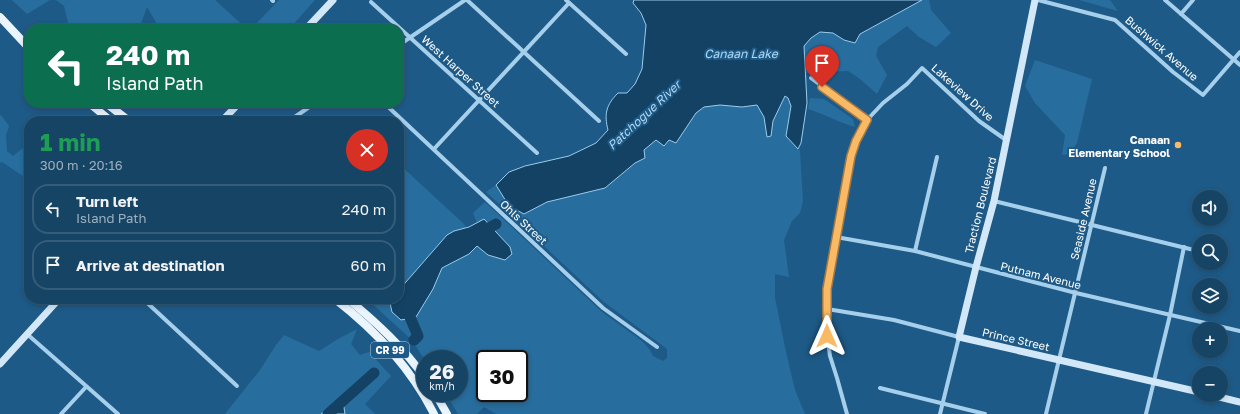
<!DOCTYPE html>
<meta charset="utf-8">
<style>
body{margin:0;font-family:"Golos Text",sans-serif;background:#234e6e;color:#f1f3f6;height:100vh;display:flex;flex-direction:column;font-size:15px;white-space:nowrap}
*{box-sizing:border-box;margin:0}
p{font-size:13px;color:#9eb0bf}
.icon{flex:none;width:22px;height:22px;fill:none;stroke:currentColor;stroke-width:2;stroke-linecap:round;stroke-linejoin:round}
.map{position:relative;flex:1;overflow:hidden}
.drawer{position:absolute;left:24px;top:116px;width:380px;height:188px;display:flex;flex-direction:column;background:#164465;border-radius:16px;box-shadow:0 2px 6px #0003,0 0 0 1px #355c79}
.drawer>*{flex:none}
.banner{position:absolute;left:24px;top:24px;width:380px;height:84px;border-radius:16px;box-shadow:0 2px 6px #0003,0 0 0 1px #355c79;background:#0b6e4f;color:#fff;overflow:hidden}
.tools{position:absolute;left:1192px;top:190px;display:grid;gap:8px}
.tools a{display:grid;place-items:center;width:36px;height:36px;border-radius:50%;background:#164465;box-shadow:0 2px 6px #0003,0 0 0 1px #355c79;font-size:20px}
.speed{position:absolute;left:416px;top:350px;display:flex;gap:8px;font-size:20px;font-weight:700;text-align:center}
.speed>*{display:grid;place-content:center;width:52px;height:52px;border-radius:50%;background:#164465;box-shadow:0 2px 6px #0003,0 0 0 1px #355c79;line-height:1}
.speed small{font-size:10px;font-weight:400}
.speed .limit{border:2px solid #111;border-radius:6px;background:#fff;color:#111}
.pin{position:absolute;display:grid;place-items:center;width:34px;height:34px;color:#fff;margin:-41px -17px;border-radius:50% 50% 50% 0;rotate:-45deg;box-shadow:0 0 4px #0007}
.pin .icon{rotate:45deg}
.me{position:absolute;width:44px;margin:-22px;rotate:0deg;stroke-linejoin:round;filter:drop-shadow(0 0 3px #0008)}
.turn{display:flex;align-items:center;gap:14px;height:84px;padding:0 16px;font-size:18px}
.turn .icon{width:52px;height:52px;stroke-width:2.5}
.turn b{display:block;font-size:28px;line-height:34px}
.round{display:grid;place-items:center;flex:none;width:42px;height:42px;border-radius:21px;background:#234e6e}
.overview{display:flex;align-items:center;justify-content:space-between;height:68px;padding:0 16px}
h1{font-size:24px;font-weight:700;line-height:30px;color:#1e9e55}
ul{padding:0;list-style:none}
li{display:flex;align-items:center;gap:12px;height:50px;margin:0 8px 6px;padding:0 8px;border:2px solid #355c79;border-radius:16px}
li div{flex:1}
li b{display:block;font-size:15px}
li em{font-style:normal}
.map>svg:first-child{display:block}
.green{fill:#276e9f;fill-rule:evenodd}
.water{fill:#144265;stroke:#9accec}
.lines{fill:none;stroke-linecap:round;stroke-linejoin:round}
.river{stroke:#144265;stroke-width:11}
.street{stroke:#a6cfeb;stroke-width:4}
.secondary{stroke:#d2e8f8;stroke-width:7}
.primary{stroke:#ebf5fe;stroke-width:8}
.route-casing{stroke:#a27942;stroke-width:10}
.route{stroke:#faba65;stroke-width:7}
.poi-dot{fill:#faba65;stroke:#1e5a87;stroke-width:1.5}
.labels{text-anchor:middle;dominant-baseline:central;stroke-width:4;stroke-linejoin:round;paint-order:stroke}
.shield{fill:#1e5a87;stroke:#bccedb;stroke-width:1}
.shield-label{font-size:10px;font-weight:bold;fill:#fff}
.street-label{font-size:11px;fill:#fff;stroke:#1e5a87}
.poi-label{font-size:11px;font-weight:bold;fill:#fff;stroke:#1e5a87;text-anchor:end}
.water-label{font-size:12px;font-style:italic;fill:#b2d8f2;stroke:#1e5a87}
</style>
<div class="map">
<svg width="1240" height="414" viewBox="0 0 1240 414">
<rect width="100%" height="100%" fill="#1e5a87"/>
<g class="green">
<path d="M12,0h38l-23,14z"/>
<path d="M56,0h159l32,29h-87l-13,-22 -8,22h-74l3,-7 -4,-16z"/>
<path d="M279,0h36l-26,29h-38z"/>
<path d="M846,0h83l2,10 20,23 -15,14 -17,-10 -12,-11 -29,21 -2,9 11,19 -10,19 -17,-15 -12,-8 -42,2 1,30 -6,40 -3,6 2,2 3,50 -3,12 -8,8 -8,19 5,37 -14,-3v24l11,54 9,38 10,24h-309l-12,-7 -7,7h-19l-13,-21h14v-34h-34v2l-12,-20 -46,-42h25l-2,4 43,-14 9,-21 27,-14 8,-8 11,9 -4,-35 -7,3 -4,-10 12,-11 117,110 40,29 8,9 3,6 10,5 4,-3v-9l-63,-47 -118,-110 10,-7 13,21 15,8 23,-12 58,-14 30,-25 10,-5 -2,-8 13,-21zM485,359h34v34h-34z"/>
<path d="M1079,0h31l8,11z"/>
<path d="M1035,60l57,19 -15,64 -7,11 -8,1 3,-20 -30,-32 -10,-17z"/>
<path d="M810,98l14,1 29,20 2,8c-17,-5 -31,-13 -47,-18z"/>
<path d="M1,115l8,11 -3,9 1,16 6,5 16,-13v37l-27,-18 -2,1v-47z"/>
<path d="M399,164l65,60 2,4 -12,3 -7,4 -48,55z"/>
<path d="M357,329l-6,15 9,11 9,-3 22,24 -26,28 10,10h-30l-2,-13 -22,13h-96l35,-44 16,-25 8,-10 35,16 19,-12z"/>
</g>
<g class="water">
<path d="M634,0h288l-62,34 -5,9 -11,-3 -11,-7 -13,-1 -9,6 -7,8 3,57 -6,40 -3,6 -12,-13 5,-30 -3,-8 -3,-2 -12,25 -2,15 -4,1 -3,-20 -7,-12 -15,2 -22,-2 -16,2 -8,6 -20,30 -7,-3 -5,6 -8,-6 -12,10 1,8 -10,5 -30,25 -58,14 -23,12 -15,-8 -13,-21 13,-13 16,-6 44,-10 27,-13 12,-13c-4,-16 -2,-25 10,-37h9l8,-9 7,-15 4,-44 -5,-12 -8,-10z"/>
<path d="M484,219l26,28 2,7 -7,6 -17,-5 -11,-9 -8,8 -27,14 -9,21 -17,28 -15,3 -9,-8 -2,-9 2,-4h7v-9l48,-55 7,-4 15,-4z"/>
<path d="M343,401l2,13h-24z"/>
</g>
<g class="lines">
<g class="river">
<path d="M506,210l13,-14"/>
<path d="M478,234l18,-10"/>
<path d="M410,305l-3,5 11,26 -4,4"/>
<path d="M328,414l46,-41"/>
</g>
<g class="street">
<path d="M272,0l1,1"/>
<path d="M467,0l132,121"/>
<path d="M566,0l60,54"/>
<path d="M1038,0l77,20 58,52 30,23 37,-43"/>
<path d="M1165,0l75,65"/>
<path d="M371,2l166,151"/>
<path d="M1181,14l12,-14"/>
<path d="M399,45l66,-45"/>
<path d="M811,78l56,42"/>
<path d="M384,103l219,205 54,39"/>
<path d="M289,121l26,-18"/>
<path d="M434,149l135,-146"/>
<path d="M994,201l204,50"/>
<path d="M836,237l79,14 161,42 164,38"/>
<path d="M915,251l22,-94"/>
<path d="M143,299l94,87"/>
<path d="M827,309l67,11 65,17 -19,77"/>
<path d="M27,334l91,80"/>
<path d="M880,388l105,26"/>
<path d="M61,414l25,-27"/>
<path d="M847,414l-10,-36 -7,-22 -3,-21v-46l24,-133 5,-15 11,-21 16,-17 24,-19 15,-16 57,53 27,19"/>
<path d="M1046,414l59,-246"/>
<path d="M1146,414l24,-99 14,-68"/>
</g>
<g class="secondary">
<path d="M1035,0l-41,201 -18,66 -17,70 240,55"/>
<path d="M306,29l27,-29"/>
<path d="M222,121l17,-18"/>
<path d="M0,364l59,-65"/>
<path d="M1211,395l29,7"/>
</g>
<g class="primary">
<path d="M0,17l29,31"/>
<path d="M89,103l22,18"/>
<path d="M106,103l23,18"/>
<path d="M335,299c40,31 76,69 99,115"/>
<path d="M348,299c29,24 55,48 77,79"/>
<path d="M435,393l12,21"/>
</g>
</g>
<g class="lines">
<g class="route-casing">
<path id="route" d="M822,87l45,33 -11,21 -5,15 -24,133v47"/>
</g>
<use href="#route" class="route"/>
</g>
<circle class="poi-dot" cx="1178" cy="145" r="4"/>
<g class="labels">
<rect class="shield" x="371" y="342" width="38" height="16" rx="3"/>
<g class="shield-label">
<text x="390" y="350">CR 99</text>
</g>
<g class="street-label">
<text transform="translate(1162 48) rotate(41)">Bushwick Avenue</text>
<text transform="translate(461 71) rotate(42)">West Harper Street</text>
<text transform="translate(963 92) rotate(42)">Lakeview Drive</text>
<text transform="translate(980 205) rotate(-76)">Traction Boulevard</text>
<text transform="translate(1083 219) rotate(-77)">Seaside Avenue</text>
<text transform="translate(524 222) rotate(43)">Ohls Street</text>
<text transform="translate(1041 275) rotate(14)">Putnam Avenue</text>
<text transform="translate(1016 339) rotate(13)">Prince Street</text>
</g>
<g class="poi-label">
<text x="1170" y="139">Canaan<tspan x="1170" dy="13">Elementary School</tspan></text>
</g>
<g class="water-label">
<text x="741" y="53">Canaan Lake</text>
<text transform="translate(644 115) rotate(-43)">Patchogue River</text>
</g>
</g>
</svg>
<div class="tools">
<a><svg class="icon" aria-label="sound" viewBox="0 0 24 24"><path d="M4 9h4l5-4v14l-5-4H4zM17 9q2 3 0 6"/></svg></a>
<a><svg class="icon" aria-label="search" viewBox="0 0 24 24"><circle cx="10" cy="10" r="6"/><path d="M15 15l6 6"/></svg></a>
<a><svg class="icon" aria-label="layers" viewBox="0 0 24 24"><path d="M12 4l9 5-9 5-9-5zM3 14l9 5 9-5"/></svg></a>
<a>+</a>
<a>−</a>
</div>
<div class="speed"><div>26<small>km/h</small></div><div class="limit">30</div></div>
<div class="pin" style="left:822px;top:87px;background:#d93025"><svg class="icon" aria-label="arrive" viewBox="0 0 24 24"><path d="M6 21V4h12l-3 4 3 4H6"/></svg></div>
<svg class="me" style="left:827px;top:336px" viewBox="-20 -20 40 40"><path d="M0-17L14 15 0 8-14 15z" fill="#faba65" stroke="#fff" stroke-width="4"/></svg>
<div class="banner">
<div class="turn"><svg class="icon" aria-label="left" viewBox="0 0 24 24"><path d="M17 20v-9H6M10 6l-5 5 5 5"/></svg><div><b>240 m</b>Island Path</div></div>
</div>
<section class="drawer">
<div class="overview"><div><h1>1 min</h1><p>300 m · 20:16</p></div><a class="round" style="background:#d93025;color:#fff"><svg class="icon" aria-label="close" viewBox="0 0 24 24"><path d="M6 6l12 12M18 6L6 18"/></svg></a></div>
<ul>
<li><svg class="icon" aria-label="left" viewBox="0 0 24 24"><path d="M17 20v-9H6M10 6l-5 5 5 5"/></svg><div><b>Turn left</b><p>Island Path</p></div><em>240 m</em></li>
<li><svg class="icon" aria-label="arrive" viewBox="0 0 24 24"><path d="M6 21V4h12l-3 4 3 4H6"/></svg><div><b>Arrive at destination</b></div><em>60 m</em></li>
</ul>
</section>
</div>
